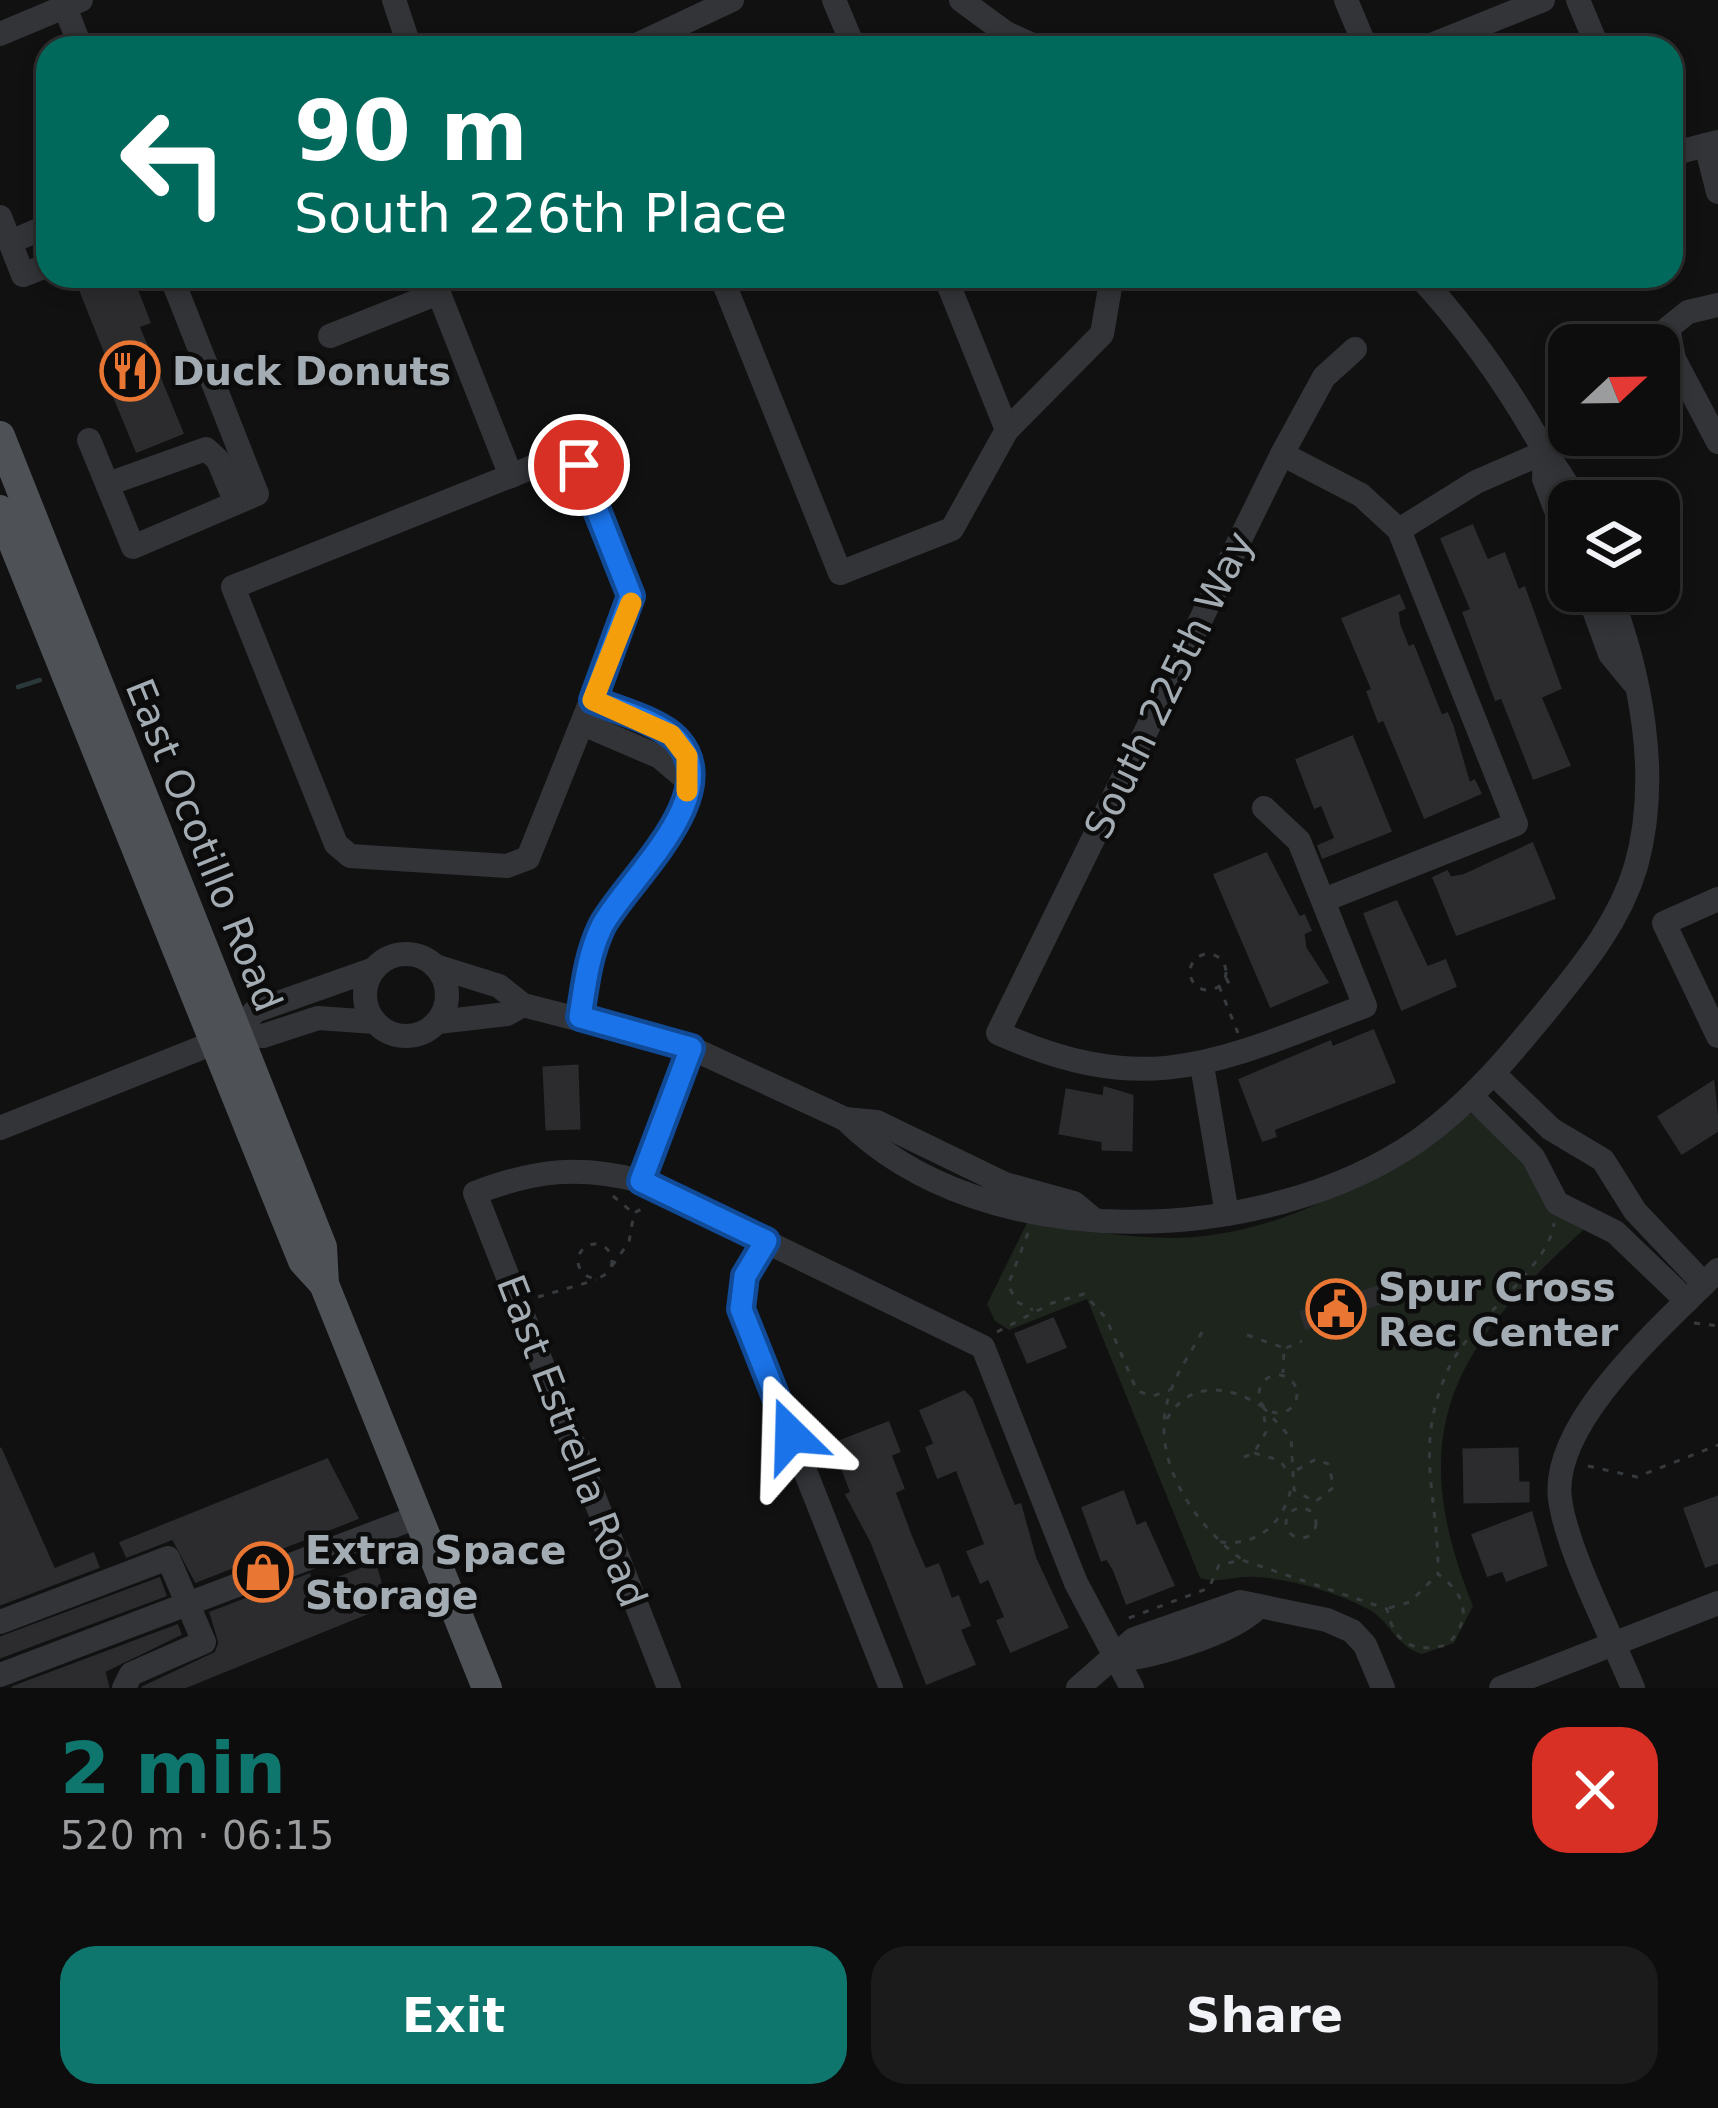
<!DOCTYPE html>
<meta charset="utf-8">
<style>
body{margin:0;font-family:"DejaVu Sans",sans-serif;background:#1b1b1c;color:#f1f3f6;height:100vh;display:flex;flex-direction:column;font-size:45px;white-space:nowrap}
*{box-sizing:border-box;margin:0}
p{font-size:39px;color:#9a9c9e}
.icon{flex:none;width:66px;height:66px;fill:none;stroke:currentColor;stroke-width:2;stroke-linecap:round;stroke-linejoin:round}
.map{position:relative;height:1688px;overflow:hidden}
.side{display:flex;flex-direction:column;background:#0d0d0e;flex:1}
.side>*{flex:none}
.guide{position:absolute;left:36px;top:36px;width:1647px;height:252px;border-radius:36px;box-shadow:0 6px 18px #0003,0 0 0 3px #2d2d2e;background:#00695c;color:#fff;overflow:hidden}
.needle{width:78px;rotate:68deg}
.buttons{position:absolute;left:1548px;top:324px;display:grid;gap:24px}
.buttons a{display:grid;place-items:center;width:132px;height:132px;border-radius:24px;background:#0d0d0e;box-shadow:0 6px 18px #0003,0 0 0 3px #2d2d2e;font-size:60px}
.pin{position:absolute;display:grid;place-items:center;width:102px;height:102px;color:#fff;margin:-51px;border:6px solid #fff;border-radius:50%;box-shadow:0 3px 12px #0007}
.me{position:absolute;width:132px;margin:-66px;rotate:338deg;stroke-linejoin:round;filter:drop-shadow(0 0 9px #0008)}
.turn{display:flex;align-items:center;gap:42px;height:252px;padding:0 60px;font-size:54px}
.turn .icon{width:156px;height:156px;stroke-width:2.5}
.turn b{display:block;font-size:84px;line-height:102px}
.round{display:grid;place-items:center;flex:none;width:126px;height:126px;border-radius:36px;background:#1b1b1c}
.head{display:flex;align-items:center;justify-content:space-between;height:204px;padding:0 60px}
h1{font-size:72px;font-weight:700;line-height:90px;color:#0f766e}
.primary-button{display:flex;gap:24px;margin-top:auto;padding:24px 60px}
.primary-button a{flex:1;height:138px;border-radius:36px;background:#0f766e;color:#fff;font-size:48px;font-weight:700;line-height:138px;text-align:center}
.primary-button a+a{background:#1b1b1c;color:#f1f3f6}
.map>svg:first-child{display:block}
.green{fill:#1e251d}
.lines{fill:none;stroke-linecap:round;stroke-linejoin:round}
.stream{stroke:#2b383a;stroke-width:4.5}
.building{fill:#2c2c2e;stroke:#2b2c2e;stroke-width:3}
.path{stroke:#383b3e;stroke-width:3;stroke-dasharray:6 9;stroke-linecap:butt}
.minor{stroke:#323437;stroke-width:24}
.major{stroke:#4e5256;stroke-width:30}
.route-casing{stroke:#114b97;stroke-width:30}
.route{stroke:#1a73e8;stroke-width:21}
.slow{stroke:#f59e0b;stroke-width:21}
.labels{text-anchor:middle;dominant-baseline:central;stroke-width:9;stroke-linejoin:round;paint-order:stroke}
.poi-label{font-size:39px;font-weight:bold;fill:#a3acb2;stroke:#0c0c0d;text-anchor:start}
.street-label{font-size:39px;fill:#a3acb2;stroke:#0c0c0d}
</style>
<div class="map">
<svg width="1718" height="1688" viewBox="0 0 1718 1688">
<rect width="100%" height="100%" fill="#111112"/>
<path class="green" d="M1466,1111l23,12 101,101c-135,121 -189,204 -117,382l-19,37 -32,11c-29,-9 -31,-34 -56,-46 -32,-16 -74,-29 -110,-31 -20,-2 -35,7 -56,1l-113,-279 -78,31 -14,-9 -8,-17 41,-83c58,9 126,23 184,14 98,-14 177,-66 254,-124z"/>
<g class="lines">
<path class="stream" d="M18,687l22,-7"/>
</g>
<g class="building">
<path d="M105,276h26l18,46 -11,4 44,107 -45,18 -36,-87 8,-3 -30,-75z"/>
<path d="M1472,526l15,35 17,-7 14,37 6,-3 36,100 -20,9 29,68 -35,13 -32,-81 -6,2 -5,-13 -27,-73 8,-3 -30,-71z"/>
<path d="M1399,596l5,12 -7,3 2,14 9,23 5,-2 28,70 6,-2 5,12 17,58 5,-3 6,12 -55,24 -41,-98 -5,2 -11,-29 5,-2 -30,-71z"/>
<path d="M1352,737l38,94 -67,26 -4,-11 17,-7 -14,-35 -7,3 -18,-47z"/>
<path d="M1532,844l22,54 -97,36 -23,-56 13,-6 3,6 13,-2z"/>
<path d="M1266,854l33,64 5,-2 6,14 -7,3 2,15 22,34 -56,24 -56,-131z"/>
<path d="M1396,902l31,66 18,-7 10,25 -53,23 -37,-95z"/>
<path d="M1373,1031l21,51 -121,47 2,7 -12,4 -23,-60 90,-38 2,6z"/>
<path d="M577,1066l2,62 -32,1 -3,-61z"/>
<path d="M1713,1082l5,48 -36,23 -23,-36z"/>
<path d="M1105,1088l27,8 -1,54 -28,-1v-8l-43,-8 7,-43 37,7z"/>
<path d="M1384,1285l5,15 -83,28 -5,-16z"/>
<path d="M1053,1319l12,28 -37,15 -12,-28z"/>
<path d="M964,1392l7,7 43,108 6,-2 15,54 32,68 -56,24 -13,-30 8,-3 -17,-40 -8,4 -13,-30 18,-7 -29,-76 -19,8 -11,-29 8,-4 -14,-33z"/>
<path d="M888,1423l11,28 -9,4 13,33 -9,4 16,43 15,35 13,-5 13,35 7,-3 11,28 -10,4 15,35 -47,19 -55,-141 -25,-47 5,-2 -13,-34 -5,2 -5,-15z"/>
<path d="M0,1448l54,122 39,-16 5,13 -98,37z"/>
<path d="M1517,1449l1,34h10v18l-63,1 -1,-52z"/>
<path d="M327,1460l30,58 -161,63 -23,-43 -46,18 -6,-13z"/>
<path d="M1123,1492l13,35 9,-4 28,62 -46,18 -13,-34 -7,-11 -5,2 -19,-52z"/>
<path d="M1718,1497v65l-12,4 -21,-57z"/>
<path d="M1531,1513l15,52 -39,15 -4,-10 -15,5 -15,-40z"/>
<path d="M375,1564l11,41 -204,83h-40l74,-35 4,-10 -9,-30 98,-38 5,13z"/>
<path d="M159,1579l6,16 -165,62v-19z"/>
<path d="M177,1626l3,8 -76,37 4,17h-96z"/>
</g>
<g class="lines">
<g class="path">
<circle cx="1208" cy="972" r="18"/>
<path d="M1226,978l7,13"/>
<path d="M1219,986l19,47"/>
<path d="M613,1196l19,16"/>
<path d="M1028,1233l-20,52 9,17 16,8"/>
<circle cx="595" cy="1261" r="17"/>
<path d="M612,1266l17,-24 5,-29 13,-7"/>
<path d="M538,1297l58,-17"/>
<path d="M1694,1323l24,3"/>
<path d="M997,1332l55,-29 32,-9 22,24 31,73 16,5 17,-6"/>
<path d="M1202,1332c-10,19 -24,38 -31,58 -25,65 21,132 70,169"/>
<path d="M1247,1335l37,13 -1,25"/>
<path d="M1286,1348l16,-7"/>
<circle cx="1278" cy="1394" r="19"/>
<path d="M1263,1407l28,31 3,52 21,12 19,-15 -6,-23 -12,-5 -21,12"/>
<path d="M1167,1419c22,-39 62,-34 96,-12l3,25 -12,21 -17,7"/>
<path d="M1254,1453l25,7 12,15"/>
<path d="M1588,1466l49,11 81,-32"/>
<circle cx="1301" cy="1523" r="15"/>
<path d="M1220,1542c39,5 66,-21 72,-59"/>
<path d="M1389,1608l21,-6 28,-28"/>
<path d="M1129,1618l80,-30 10,-23 23,-5 145,49c7,35 26,44 60,36 26,-26 19,-51 -9,-71 1,-78 -25,-124 9,-202 23,-53 102,-103 107,-149"/>
</g>
<g class="minor">
<path d="M394,0l16,48"/>
<path d="M834,0l20,48"/>
<path d="M961,0l45,33 33,15"/>
<path d="M1346,0l20,48"/>
<path d="M1578,0l20,48"/>
<path d="M65,7l16,41"/>
<path d="M0,34l81,-34"/>
<path d="M630,48l102,-48"/>
<path d="M1424,48l119,-48"/>
<path d="M1706,145l12,47"/>
<path d="M1671,154l47,-12"/>
<path d="M0,217l10,25"/>
<path d="M48,226l-38,16 13,33 25,-10"/>
<path d="M432,276l79,200"/>
<path d="M721,276l119,297 112,-44 55,-99 95,-96 10,-58"/>
<path d="M945,276l62,154"/>
<path d="M1419,276c49,53 87,107 122,169 12,20 25,33 34,56"/>
<path d="M1718,305l-30,7 -20,16 6,31 44,83"/>
<path d="M330,336l108,-43"/>
<path d="M89,440l44,107 124,-53 -86,-218"/>
<path d="M1545,452l-1,27 25,65"/>
<path d="M1282,454l79,41 38,35 117,294 -192,76"/>
<path d="M558,457l21,8 52,136 -103,257 -21,8 -157,-10 -14,-12 -103,-257z"/>
<path d="M108,484l98,-35 12,11 18,43"/>
<path d="M1399,530l77,-48 69,-30"/>
<path d="M1587,591l23,63 23,28"/>
<path d="M583,724l77,33 26,22"/>
<path d="M1264,808l35,33 66,165c-146,55 -215,95 -367,27l284,-579 42,-77 31,-28"/>
<path d="M1718,899l-54,24 54,113"/>
<circle cx="406" cy="995" r="41"/>
<path d="M435,966l64,20 24,19 168,43 154,71 32,3 128,62 69,19 18,15"/>
<path d="M580,1017c5,-31 8,-62 22,-91 23,-44 125,-131 75,-186 -19,-20 -59,-29 -84,-40"/>
<path d="M438,1022l69,-8 16,-9"/>
<path d="M236,1034l19,-23 119,-42"/>
<path d="M1202,1065l25,149"/>
<path d="M1494,1074l57,55 52,31 32,51 69,73"/>
<path d="M1471,1096l62,61 24,46 58,29 72,69"/>
<path d="M845,1119c138,138 419,129 574,21 52,-37 93,-87 133,-136 34,-42 68,-84 84,-138 25,-89 5,-191 -27,-275"/>
<path d="M0,1128l236,-94 27,2 55,-18 57,4"/>
<path d="M641,1181l50,-133"/>
<path d="M766,1241l-21,35 -4,33 150,379"/>
<path d="M0,1622l168,-64 36,84 -73,32 -7,14"/>
<path d="M1117,1660c36,-3 117,-27 141,-53"/>
<path d="M0,1675l417,-158"/>
<path d="M669,1688l-194,-495c60,-23 104,-28 166,-12l342,166 93,236 56,105"/>
<path d="M1078,1688l56,-49 106,-37 87,18 25,11 13,14 18,43"/>
<path d="M1501,1688l217,-85"/>
<path d="M1633,1688c-21,-51 -66,-137 -73,-189 -10,-78 107,-177 158,-229"/>
</g>
<g class="major">
<path d="M0,436l322,811 2,37"/>
<path d="M0,510l303,751 21,23 163,404"/>
</g>
</g>
<g class="lines">
<g class="route-casing">
<path id="route" d="M579,465l52,131 -38,104c25,11 65,20 84,40 50,55 -52,142 -75,186 -14,29 -17,59 -22,91l111,31 -50,133 125,60 -21,35 -4,33 50,126"/>
</g>
<use href="#route" class="route"/>
<path class="slow" d="M631,603l-38,97 78,35 16,21v35"/>
</g>
<defs>
<g id="restaurant-ring" transform="scale(3)"><circle r="9.5" fill="#0c0c0d" stroke="#e97632" stroke-width="1.5"/><path d="M-5-6h1v4h1v-4h1v4h1v-4h1v5L-1.5 .5V6h-2V.5L-5-1ZM5-6V6H3V1.5H1.5Q1.5-4 5-6Z" fill="#e97632"/></g>
<g id="civic-ring" transform="scale(3)"><circle r="9.5" fill="#0c0c0d" stroke="#e97632" stroke-width="1.5"/><path d="M-.6-6.5H3V-4.5H.6V-3L4-1V1h2V6H-6V1h2V-1L-.6-3ZM-1.2 2.5V6h2.4V2.5Z" fill="#e97632"/></g>
<g id="shop-ring" transform="scale(3)"><circle r="9.5" fill="#0c0c0d" stroke="#e97632" stroke-width="1.5"/><path d="M-5-2.5h2.3a2.7 3.5 0 0 1 5.4 0H5L5.5 6h-11ZM-1.5-2.5h3a1.5 2.3 0 0 0-3 0Z" fill="#e97632"/></g>
</defs>
<g fill-rule="evenodd">
<use href="#restaurant-ring" x="130" y="371"/>
<use href="#civic-ring" x="1336" y="1309"/>
<use href="#shop-ring" x="263" y="1572"/>
</g>
<g class="labels">
<g class="poi-label">
<text x="172" y="371">Duck Donuts</text>
<text x="1378" y="1287">Spur Cross<tspan x="1378" dy="45">Rec Center</tspan></text>
<text x="305" y="1550">Extra Space<tspan x="305" dy="45">Storage</tspan></text>
</g>
<g class="street-label">
<text transform="translate(1169 685) rotate(-64)">South 225th Way</text>
<text transform="translate(204 845) rotate(68)">East Ocotillo Road</text>
<text transform="translate(572 1441) rotate(69)">East Estrella Road</text>
</g>
</g>
</svg>
<div class="buttons">
<a><svg class="needle" viewBox="-14 -14 28 28"><path d="M0-13l5 13h-10z" fill="#e53935"/><path d="M0 13l5-13h-10z" fill="#9a9c9e"/></svg></a>
<a><svg class="icon" aria-label="layers" viewBox="0 0 24 24"><path d="M12 4l9 5-9 5-9-5zM3 14l9 5 9-5"/></svg></a>
</div>
<div class="pin" style="left:579px;top:465px;background:#d93025"><svg class="icon" aria-label="arrive" viewBox="0 0 24 24"><path d="M6 21V4h12l-3 4 3 4H6"/></svg></div>
<svg class="me" style="left:791px;top:1435px" viewBox="-20 -20 40 40"><path d="M0-17L14 15 0 8-14 15z" fill="#1a73e8" stroke="#fff" stroke-width="4"/></svg>
<div class="guide">
<div class="turn"><svg class="icon" aria-label="left" viewBox="0 0 24 24"><path d="M17 20v-9H6M10 6l-5 5 5 5"/></svg><div><b>90 m</b>South 226th Place</div></div>
</div>
</div>
<section class="side">
<div class="head"><div><h1>2 min</h1><p>520 m · 06:15</p></div><a class="round" style="background:#d93025;color:#fff"><svg class="icon" aria-label="close" viewBox="0 0 24 24"><path d="M6 6l12 12M18 6L6 18"/></svg></a></div>
<div class="primary-button"><a>Exit</a><a>Share</a></div>
</section>
